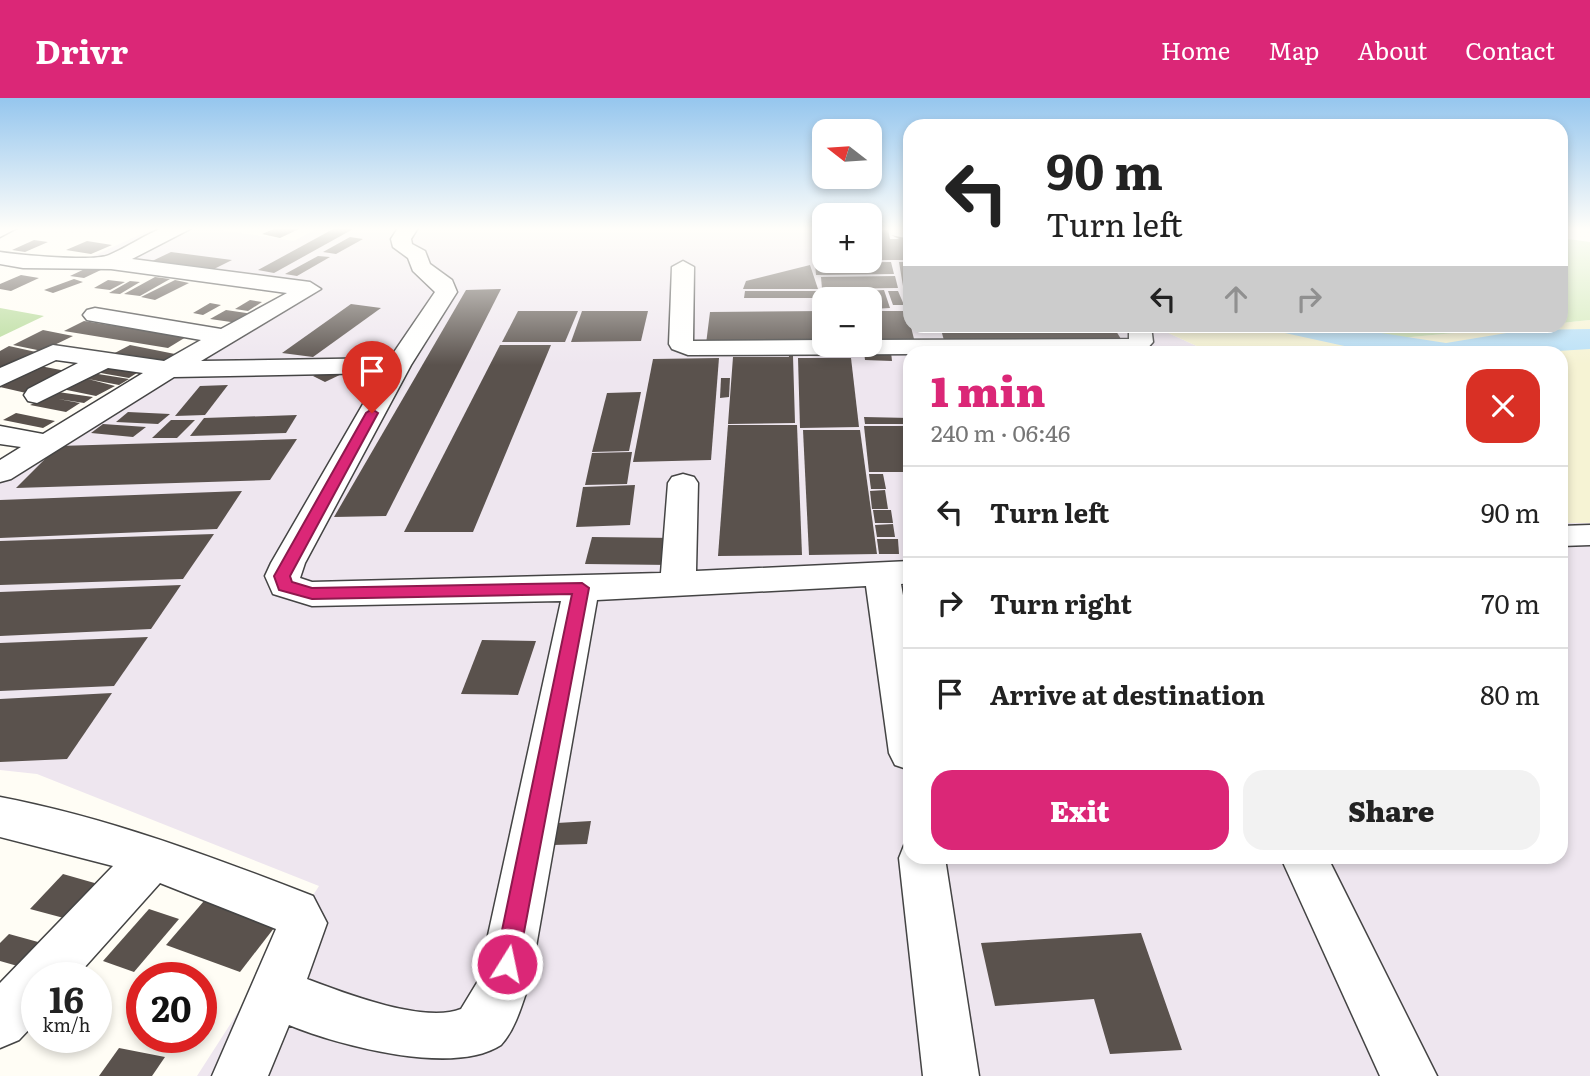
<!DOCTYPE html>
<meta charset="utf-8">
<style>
body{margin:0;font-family:Literata,serif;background:#f2f2f2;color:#222;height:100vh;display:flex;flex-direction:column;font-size:26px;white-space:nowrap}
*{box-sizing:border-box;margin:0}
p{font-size:23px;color:#767676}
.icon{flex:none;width:38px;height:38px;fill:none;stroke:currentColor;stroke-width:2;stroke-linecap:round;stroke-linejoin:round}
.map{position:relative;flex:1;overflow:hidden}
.side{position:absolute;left:903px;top:248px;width:665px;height:518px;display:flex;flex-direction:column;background:#fff;border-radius:21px;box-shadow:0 4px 10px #0003}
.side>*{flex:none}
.banner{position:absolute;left:903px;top:21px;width:665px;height:214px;border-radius:21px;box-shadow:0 4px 10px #0003;background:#fff;color:#222;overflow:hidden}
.needle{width:46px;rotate:287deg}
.fabs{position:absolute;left:812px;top:21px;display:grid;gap:14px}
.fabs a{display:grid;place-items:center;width:70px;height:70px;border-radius:14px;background:#fff;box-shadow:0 4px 10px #0003;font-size:35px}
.speed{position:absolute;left:21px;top:864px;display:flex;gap:14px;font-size:35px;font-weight:700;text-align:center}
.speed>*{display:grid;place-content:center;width:91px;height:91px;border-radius:50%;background:#fff;box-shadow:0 4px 10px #0003;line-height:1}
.speed small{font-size:18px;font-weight:400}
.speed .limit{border:10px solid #d22;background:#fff;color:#111}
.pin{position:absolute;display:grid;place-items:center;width:60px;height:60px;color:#fff;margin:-72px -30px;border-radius:50% 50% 50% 0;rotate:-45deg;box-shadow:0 0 7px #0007}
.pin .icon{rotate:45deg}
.me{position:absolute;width:77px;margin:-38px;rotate:10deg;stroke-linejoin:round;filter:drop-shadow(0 0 5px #0008)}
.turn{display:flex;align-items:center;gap:24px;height:147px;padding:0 28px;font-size:32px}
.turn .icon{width:91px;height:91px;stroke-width:2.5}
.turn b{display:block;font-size:49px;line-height:60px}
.lanes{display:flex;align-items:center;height:66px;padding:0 28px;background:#0003;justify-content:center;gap:35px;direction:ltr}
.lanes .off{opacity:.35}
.round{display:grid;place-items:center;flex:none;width:74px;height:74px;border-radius:21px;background:#f2f2f2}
.head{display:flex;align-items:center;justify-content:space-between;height:119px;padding:0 28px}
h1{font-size:42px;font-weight:800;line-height:52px;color:#db2777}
.action{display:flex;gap:14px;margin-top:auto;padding:14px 28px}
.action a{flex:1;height:80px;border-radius:21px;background:#db2777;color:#fff;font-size:28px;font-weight:800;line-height:80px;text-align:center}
.action a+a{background:#f2f2f2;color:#222}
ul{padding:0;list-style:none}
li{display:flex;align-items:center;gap:21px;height:91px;padding:0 28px;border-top:2px solid #e0e0e0}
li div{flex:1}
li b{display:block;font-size:26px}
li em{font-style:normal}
header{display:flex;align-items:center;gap:42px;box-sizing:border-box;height:98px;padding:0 35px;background:#db2777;color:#fff}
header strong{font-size:33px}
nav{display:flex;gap:38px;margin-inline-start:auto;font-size:24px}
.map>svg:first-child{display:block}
.industrial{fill:#eee6ef;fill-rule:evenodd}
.farmland{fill:#f6f3d4}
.green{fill:#d5ebbd}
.forest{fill:#b9dc9c}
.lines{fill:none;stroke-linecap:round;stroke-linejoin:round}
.river{fill:#b9e0f7;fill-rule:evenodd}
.building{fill:#5a524d}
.minor-casing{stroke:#444;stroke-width:3}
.minor{fill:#fff;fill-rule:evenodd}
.route{fill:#db2777;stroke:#8e194d;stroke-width:2}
</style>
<header>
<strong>Drivr</strong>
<nav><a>Home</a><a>Map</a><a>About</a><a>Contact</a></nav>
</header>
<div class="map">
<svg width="1590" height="978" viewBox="0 0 1590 978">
<rect width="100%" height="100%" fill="#fffdf5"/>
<path class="industrial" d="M154,130h54l86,13 24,-13h506v33h46v-33h40v98h243l59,27 -302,1v504h651v-335h29v553h-1393l122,-190 -282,-112 -37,-4v-301l307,-183 -216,-29zM824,201h46v46h-46z"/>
<path class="farmland" d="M1590,222v203h-29v-169l-349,-1 -59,-27h154l51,16 171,-16h32v-3z"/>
<g class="green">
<path d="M1561,140l29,4v78l-29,3z"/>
<path d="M1307,228h222l-171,16z"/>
</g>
<path class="forest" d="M0,210l44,8 -44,21z"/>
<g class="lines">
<path class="river" d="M1281,228h55l110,17 79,-13 65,-1v20l-85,5h-124l-96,-21z"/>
</g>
<g class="building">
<path d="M276,130h16l7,1 -19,9 -18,-4z"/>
<path d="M335,130h20l-81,45 -16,-3z"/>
<path d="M870,132h18l2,9h9l-8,-4 19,4v21h-40z"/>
<path d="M350,139l13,2 -27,15 -13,-2z"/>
<path d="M34,142l14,2 -23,10 -13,-2z"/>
<path d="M87,143l25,4 -21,9 -25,-4z"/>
<path d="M171,154l61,8 -22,11 -62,-8z"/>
<path d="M318,158l12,1 -33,19 -12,-2z"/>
<path d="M891,164l3,12 -78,1 -1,-12z"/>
<path d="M899,164h11v30h-6z"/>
<path d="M810,167l8,24h-75l3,-8z"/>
<path d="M91,168l14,2 -21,10 -14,-2z"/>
<path d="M21,177l18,3 -28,13 -11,-2v-5z"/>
<path d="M895,178l3,12 -76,1 -1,-12z"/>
<path d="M155,179l15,2 -30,17 -16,-2z"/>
<path d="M74,181l9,3 -30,11 -9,-3z"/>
<path d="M108,182l17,2 -15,8 -16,-2z"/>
<path d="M175,182l14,3 -34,17 -14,-3z"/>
<path d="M130,183l10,1 -20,12 -11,-1z"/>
<path d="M501,191l-115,227 -52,1 132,-227z"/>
<path d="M884,192l6,18 -18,1 -6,-18z"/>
<path d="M745,193h83v7h-84z"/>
<path d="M888,193h10l6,14h-11z"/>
<path d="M250,202l12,2 -14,9 -13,-2z"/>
<path d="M210,205l11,2 -18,10 -10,-2z"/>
<path d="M351,206l30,4 -68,49 -31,-4z"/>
<path d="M226,212l27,4 -15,9 -28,-4z"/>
<path d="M518,213h60l-13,31h-63z"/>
<path d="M582,213h66l-7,30 -70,1z"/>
<path d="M824,213v32l-118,1 4,-32z"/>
<path d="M870,213h37l8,32h-45z"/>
<path d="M84,223l102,16 -18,11 -104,-17z"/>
<path d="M940,228h173l11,18h-179z"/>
<path d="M43,232l30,6 -31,15 -29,-6z"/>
<path d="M130,247l45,9 -18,10 -46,-9z"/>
<path d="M500,247h51l-78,187h-69z"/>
<path d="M9,248l27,6 -36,16v-17z"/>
<path d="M811,251l1,7h-19l2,67 -67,1 5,-67h56l-1,-7z"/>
<path d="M864,253l27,1 1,9 -27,-1z"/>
<path d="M719,260l-8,102 -78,2 20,-103z"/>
<path d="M798,260h53l8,69 -59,1z"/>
<path d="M109,266l34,5 -14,9 -34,-6z"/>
<path d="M40,268l26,5 -40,22 -26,-6z"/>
<path d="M334,268l12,6 -21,10 -12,-6z"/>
<path d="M92,275l37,6 -10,6 -31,-6 27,7 -19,10 -34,-7z"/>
<path d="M721,280h9l-1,19 -9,1z"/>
<path d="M228,287l-23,30 -30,1 25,-30z"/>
<path d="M58,294l35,5 -9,6 -26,-4 22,4 -14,9 -36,-7z"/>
<path d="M641,294l-12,59 -37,1 15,-59z"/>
<path d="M128,314l42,2 -12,10 -42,-2z"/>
<path d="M16,315l39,8 -12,7 -40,-8z"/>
<path d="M297,317l-11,18 -96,3 14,-18z"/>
<path d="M864,319l46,1v6h-45z"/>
<path d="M171,322h24l-18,18h-25z"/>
<path d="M103,326l43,3 -13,10 -42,-4z"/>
<path d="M728,327h69l5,130 -84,1z"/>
<path d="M864,328h46v46h-41z"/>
<path d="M803,332h57l17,124 -68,1z"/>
<path d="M297,341l-27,41 -254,8 42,-42z"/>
<path d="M632,354l-5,32 -42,1 7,-32z"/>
<path d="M869,376h14l3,15h-15z"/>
<path d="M635,387l-5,40 -54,2 7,-40z"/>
<path d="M885,392l3,19h-16l-2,-18z"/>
<path d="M242,393l-25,38 -217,9v-38z"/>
<path d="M873,412h18l2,13h-18z"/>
<path d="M893,426l2,13h-18l-2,-12z"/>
<path d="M214,436l-31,45 -183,6v-44z"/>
<path d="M592,439l84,1 -5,27 -86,-1z"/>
<path d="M877,441h21l1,15h-20z"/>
<path d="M181,487l-30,44 -151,7v-44z"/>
<path d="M148,539l-34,49 -114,5v-48z"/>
<path d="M482,542l54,1 -18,54 -57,-1z"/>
<path d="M112,595l-45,66 -67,3v-63z"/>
<path d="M591,723l-4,23 -34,1 4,-22z"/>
<path d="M63,776l42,12 -30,35 -45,-12z"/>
<path d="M210,796l71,25 -41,53 -74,-27z"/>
<path d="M149,811l30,10 -45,53 -31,-11z"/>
<path d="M1141,835l41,117 -72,4 -16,-55 -99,7 -14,-63z"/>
<path d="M9,836l40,11 -21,24 -28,-8v-18z"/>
<path d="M119,950l46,9 -13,19h-53z"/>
</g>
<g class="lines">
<g class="minor-casing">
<g id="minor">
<path d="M0,130h17l-17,9z"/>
<path d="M163,130h29l-60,31 178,23 11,7 -120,72 189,-3 45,-66 -22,-21 -5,-13 -15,-11 -2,-8 7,-11h20l-7,11 1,5 13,7 5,13 22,16 5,12 -46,73 -106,198 -5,15 12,4 349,-9 7,-90 4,-6 11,-3 11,3 4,6 -2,88 214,-10v22l-9,1 9,51v135l-15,-5 -6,-12 -23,-167 -269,14 -67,381c-7,20 -14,48 -29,64 -47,31 -161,1 -212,-20l-21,51h-56l64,-147 -116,-46 -85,95h-38v43l-18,19 -19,8v-65l113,-117 -113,-29v-40c109,21 210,59 313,99l14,27 -20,56c37,14 117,45 154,30l17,-28 83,-380 -249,5 -39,-12 -8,-18 6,-13 110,-190 -207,4 -163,102 -11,3v-22l21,-13 -21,-3v-18l43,8 100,-61 -35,-5 -71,35 -9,-2 -4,-6 4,-6 50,-26 -22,-3 -56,26v-18l53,-23 111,16 37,-21 -114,-20 -4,-5 4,-5 8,-2 126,21 66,-36 -176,-24 -88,-1 -23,-4v-12c20,3 93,10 109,3 19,-8 35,-20 54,-27z"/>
<path d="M683,163l11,6 -1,74 131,-1v5h46v-5l259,-1v-13h22l2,16 -8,9 -9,2 -448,2 -16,-6 -3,-5 3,-77z"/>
<path d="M1590,427v20l-29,1v-20z"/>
<path d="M910,743v17h35l34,218h-56l-24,-218 6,-15z"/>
<path d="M1281,760h47l109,218h-57z"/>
</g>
</g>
<use href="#minor" class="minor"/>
</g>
<linearGradient id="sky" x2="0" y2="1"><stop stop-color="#95c6ee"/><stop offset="0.49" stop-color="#fffefa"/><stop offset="1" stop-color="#fffefa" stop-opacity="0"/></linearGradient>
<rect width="1590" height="267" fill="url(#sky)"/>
<path class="route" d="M372,311l6,4 -88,163 2,6 20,6 270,-5 7,5 -71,376 -3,8 -8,3 -8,-3 -4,-8 77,-370 -260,5 -33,-9 -5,-14 92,-163z"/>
</svg>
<div class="fabs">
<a><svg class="needle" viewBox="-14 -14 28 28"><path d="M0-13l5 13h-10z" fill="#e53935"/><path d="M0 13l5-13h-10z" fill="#767676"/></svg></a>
<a>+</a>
<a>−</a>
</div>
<div class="speed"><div>16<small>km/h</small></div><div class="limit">20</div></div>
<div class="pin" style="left:372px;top:315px;background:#d93025"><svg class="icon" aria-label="arrive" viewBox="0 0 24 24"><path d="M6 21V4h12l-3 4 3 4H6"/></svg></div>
<svg class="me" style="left:507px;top:866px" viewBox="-20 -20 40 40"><circle r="17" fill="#db2777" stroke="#fff" stroke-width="3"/><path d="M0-11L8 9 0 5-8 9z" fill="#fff"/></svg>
<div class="banner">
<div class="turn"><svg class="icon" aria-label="left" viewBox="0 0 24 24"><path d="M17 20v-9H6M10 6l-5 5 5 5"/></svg><div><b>90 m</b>Turn left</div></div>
<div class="lanes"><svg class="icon" aria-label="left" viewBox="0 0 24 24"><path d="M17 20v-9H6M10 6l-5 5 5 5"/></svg><svg class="icon off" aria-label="ahead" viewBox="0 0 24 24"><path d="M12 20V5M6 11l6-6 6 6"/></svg><svg class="icon off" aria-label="right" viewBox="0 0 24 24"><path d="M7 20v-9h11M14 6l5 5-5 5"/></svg></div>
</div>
<section class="side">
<div class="head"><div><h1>1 min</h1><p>240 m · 06:46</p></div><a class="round" style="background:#d93025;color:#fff"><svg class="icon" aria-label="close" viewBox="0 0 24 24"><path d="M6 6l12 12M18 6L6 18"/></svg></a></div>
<ul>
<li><svg class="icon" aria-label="left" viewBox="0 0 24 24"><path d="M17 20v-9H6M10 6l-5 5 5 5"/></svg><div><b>Turn left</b></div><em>90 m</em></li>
<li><svg class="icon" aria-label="right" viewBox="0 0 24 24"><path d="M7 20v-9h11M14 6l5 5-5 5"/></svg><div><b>Turn right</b></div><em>70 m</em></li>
<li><svg class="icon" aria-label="arrive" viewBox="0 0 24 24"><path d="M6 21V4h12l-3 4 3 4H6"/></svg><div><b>Arrive at destination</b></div><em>80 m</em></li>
</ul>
<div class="action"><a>Exit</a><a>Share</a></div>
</section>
</div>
